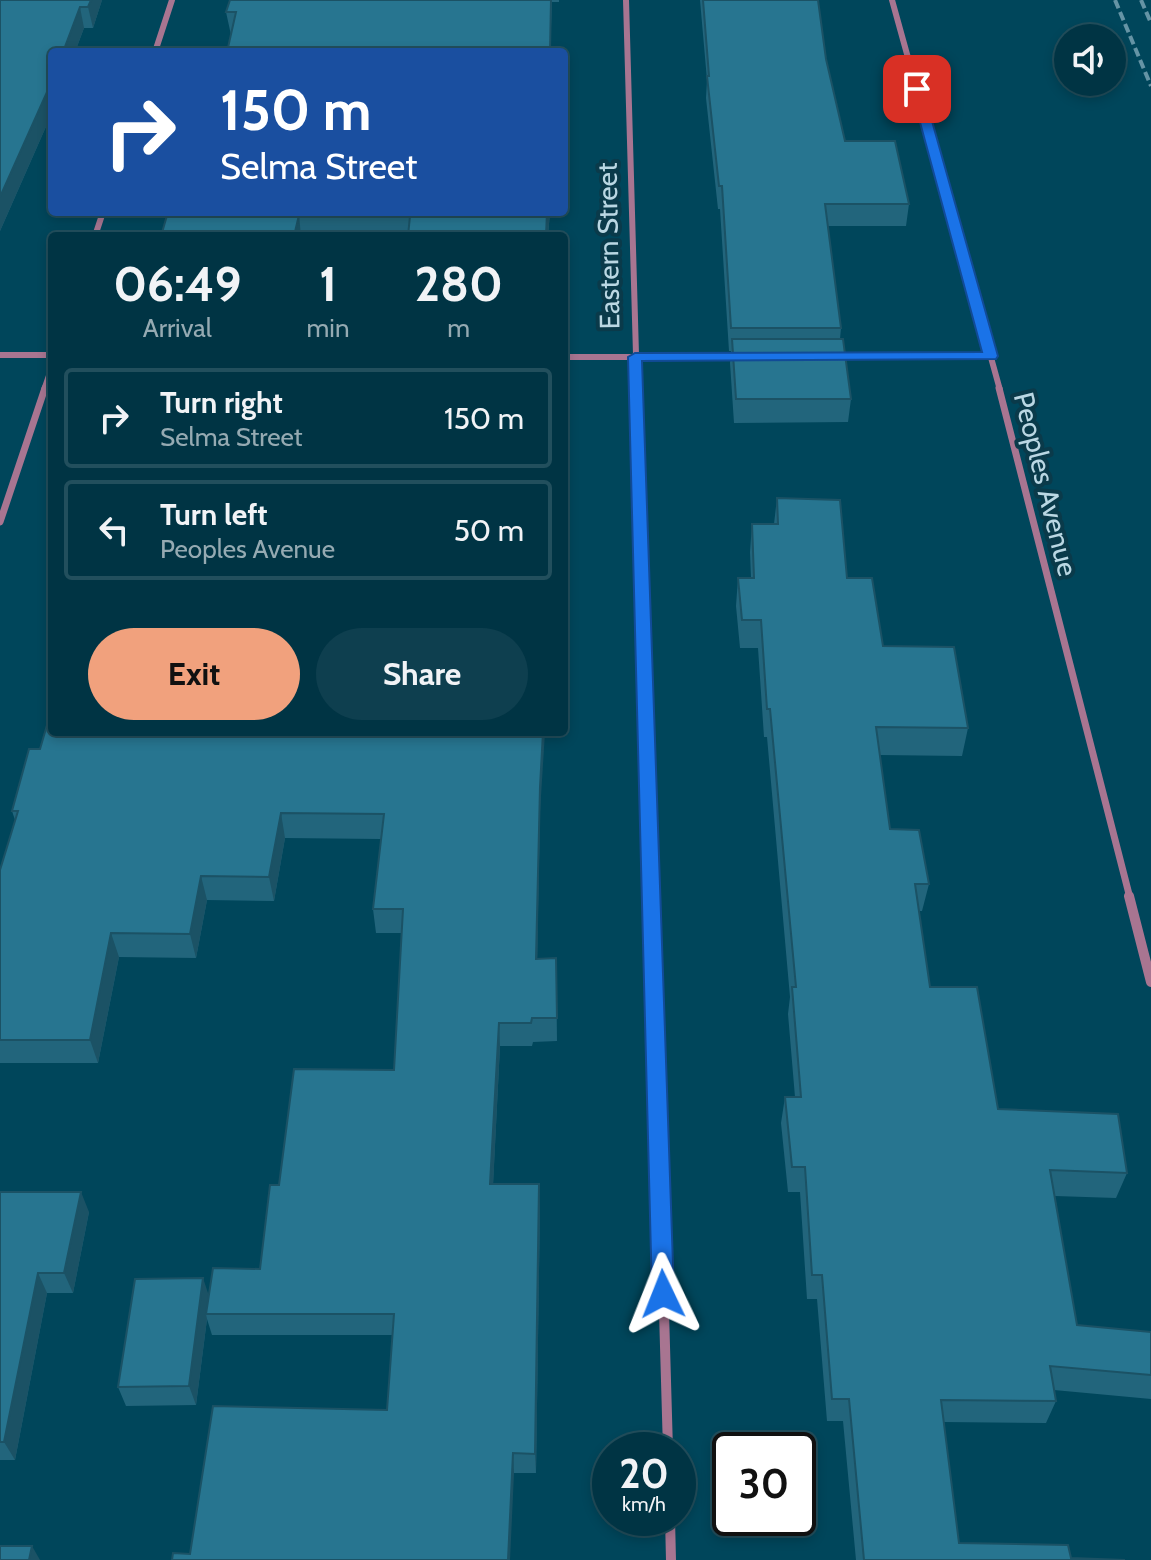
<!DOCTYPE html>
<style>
body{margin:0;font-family:Cabin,sans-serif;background:#0e3f4f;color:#f1f3f6;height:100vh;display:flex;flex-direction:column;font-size:30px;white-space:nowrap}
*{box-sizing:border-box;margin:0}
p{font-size:26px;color:#95aab2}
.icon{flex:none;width:44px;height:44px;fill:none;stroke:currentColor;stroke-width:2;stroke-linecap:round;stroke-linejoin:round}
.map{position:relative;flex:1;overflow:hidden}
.side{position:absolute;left:48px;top:232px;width:520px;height:504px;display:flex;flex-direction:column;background:#003444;border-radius:8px;box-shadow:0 4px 12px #0003,0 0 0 2px #224f5d}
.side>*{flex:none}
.hud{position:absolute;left:48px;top:48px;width:520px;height:168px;border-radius:8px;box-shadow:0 4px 12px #0003,0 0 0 2px #224f5d;background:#1a4fa0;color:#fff;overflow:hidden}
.tools{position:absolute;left:1054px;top:24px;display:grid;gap:16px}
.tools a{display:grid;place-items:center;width:72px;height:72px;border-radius:50%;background:#003444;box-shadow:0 4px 12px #0003,0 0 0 2px #224f5d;font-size:40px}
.speed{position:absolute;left:592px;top:1432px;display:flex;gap:16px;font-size:40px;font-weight:700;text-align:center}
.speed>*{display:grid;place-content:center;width:104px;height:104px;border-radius:50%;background:#003444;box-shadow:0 4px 12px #0003,0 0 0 2px #224f5d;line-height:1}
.speed small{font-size:20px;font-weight:400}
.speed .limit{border:4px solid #111;border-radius:12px;background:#fff;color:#111}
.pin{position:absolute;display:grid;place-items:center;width:68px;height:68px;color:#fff;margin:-34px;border-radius:16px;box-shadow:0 4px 12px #0006}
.me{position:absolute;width:88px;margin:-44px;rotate:358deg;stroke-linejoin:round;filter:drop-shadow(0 0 6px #0008)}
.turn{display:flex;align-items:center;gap:28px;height:168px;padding:0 40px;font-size:36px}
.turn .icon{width:104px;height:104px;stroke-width:2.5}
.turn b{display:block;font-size:56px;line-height:68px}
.eta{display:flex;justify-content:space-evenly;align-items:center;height:136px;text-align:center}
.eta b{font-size:48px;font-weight:700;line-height:56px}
.action{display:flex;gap:16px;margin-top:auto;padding:16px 40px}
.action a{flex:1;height:92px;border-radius:48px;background:#f1a17d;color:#111;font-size:32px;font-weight:700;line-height:92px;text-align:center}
.action a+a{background:#0e3f4f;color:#f1f3f6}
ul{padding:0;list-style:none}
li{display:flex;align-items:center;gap:24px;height:100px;margin:0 16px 12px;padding:0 24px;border:4px solid #224f5d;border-radius:8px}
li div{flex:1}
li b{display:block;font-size:30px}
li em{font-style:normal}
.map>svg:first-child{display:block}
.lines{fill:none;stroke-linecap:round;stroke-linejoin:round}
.street-far2{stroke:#a87591;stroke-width:6}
.street-far1{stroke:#a87591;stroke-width:7}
.street{stroke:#a87591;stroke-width:10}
.rail{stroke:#6594a5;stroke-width:4;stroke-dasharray:9 4;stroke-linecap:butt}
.wall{fill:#22657c}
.shaded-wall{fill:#1b5265}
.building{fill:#277590;stroke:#1b5265;stroke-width:2}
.route{fill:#1a73e8;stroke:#114b97;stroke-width:2}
.labels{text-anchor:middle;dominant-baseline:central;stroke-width:8;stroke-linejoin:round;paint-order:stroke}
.street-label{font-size:28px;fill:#bad7e3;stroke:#0a3a4a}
</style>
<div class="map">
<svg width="1151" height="1560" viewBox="0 0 1151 1560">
<rect width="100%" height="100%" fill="#00465b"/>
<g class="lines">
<g class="street-far2">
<path d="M626,0l11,390"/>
<path d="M892,0l108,390"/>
<path d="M155,52l17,-52"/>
<path d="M95,236l8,-24"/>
<path d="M0,355h52"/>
<path d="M564,357h175"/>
<path d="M837,357l154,-1"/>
<path d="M44,390l8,-23"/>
</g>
<g class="street-far1">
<path d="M637,388l15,510"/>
<path d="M999,388l131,510"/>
<path d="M0,522l45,-134"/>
</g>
<g class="street">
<path d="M652,896l16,554"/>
<path d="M1129,896l22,86"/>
<path d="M670,1518l1,42"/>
</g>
<g class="rail">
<path d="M1115,0l36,86"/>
<path d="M1141,0l10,23"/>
</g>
</g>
<g class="wall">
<path d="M0,0h102l-9,28h-9l-32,85 -52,118z"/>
<path d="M230,0h329v2h-7l-2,50h-323l4,-17 -5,-23z"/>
<path d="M700,0h118l8,59 19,82 64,63 -3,22h-78l13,102 -1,11 11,60 -3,23 -114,1 -4,-60 1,-12h-2l-9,-142h-2l-12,-111 1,-18z"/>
<path d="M168,212h382l-2,24h-387z"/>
<path d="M777,498l70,80 36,68 85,82 -6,28 -82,-1 10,74 39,55 -7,27h-3l11,76 68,122 129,64 -11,25 -61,-2 22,129 74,7v67l-97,-9 2,11 -10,22 -102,-1 15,121 112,15 54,2h-269l-13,-139h-16l-10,-122h-10l-7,-107h-12l-7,-69 4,-26h10l-7,-83 2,-17 -23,-260h-3l-6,-89h-18l-4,-42 2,-28h13l-1,-26 2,-28h22z"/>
<path d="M12,811l528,1 -3,147 19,-1 1,83 -24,1 -1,4h-32l-7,138 47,22 -4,267h-22l-324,81 197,-144 6,-75h-181l-5,-16 -11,86 -70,1 -8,-19 91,-92 51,-26 19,-84 115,-115 8,-137h-26l-3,-24 8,-70 -96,-1 -11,63 -67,-1 -11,58 -77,-1 -21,106h-98v-193l15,-50z"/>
<path d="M0,1192l89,20 -16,81h-26l-32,167h-15z"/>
</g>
<g class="shaded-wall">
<path d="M91,0h11l-9,28 -5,-21z"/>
<path d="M80,7l4,21 -9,24h-12z"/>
<path d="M52,81v32l-52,118v-34z"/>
<path d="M547,212h3l-2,24h-2z"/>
<path d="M299,215l2,21h-7z"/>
<path d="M543,732h2l-5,80 -3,171 -1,-24 4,-172z"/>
<path d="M281,813l4,25 -11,63 -5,-24z"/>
<path d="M201,876l6,24 -11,58 -6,-24z"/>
<path d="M111,933l8,24 -21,106 -8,-23z"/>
<path d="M499,1023l1,23 -8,161 -2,-23z"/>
<path d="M539,1184l1,22 -4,267 -1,-19z"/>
<path d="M81,1192l8,20 -16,81 -9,-20z"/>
<path d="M38,1273l9,20 -32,167 -11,-18z"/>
<path d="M203,1278l7,21 -4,15 1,5 -11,86 -7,-19z"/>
<path d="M513,1453l1,20 -4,87h-2z"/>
<path d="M32,1546l8,14h-11z"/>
</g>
<g class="building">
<path d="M0,0h91l-3,7h-8l-17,45h-11v29l-52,116z"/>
<path d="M230,0h321l-1,52h-323l9,-40h-10z"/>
<path d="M703,0h115l8,59 19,82h50l14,63h-84l16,124h-110l-9,-142h-3l-12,-110h2z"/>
<path d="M168,212h379l-1,24h-138l2,-20 -111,-1 -5,21h-133z"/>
<path d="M732,339h111l8,60h-115z"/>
<path d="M777,498l63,2 7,78h25l11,68 71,1 14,81 -92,-1 14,102 29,1 10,54h-14l15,103h47l21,122 120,5 9,59 -77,-3 27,155 74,7v43l-101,-9 6,35 -115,-1 18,143 109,2 3,13 54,2h-261l-15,-161h-17l-10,-124h-10l-7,-108h-13l-7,-70h16l-9,-110h4l-26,-278h-3l-6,-89h-19l-4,-42h16l-2,-54h26z"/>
<path d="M52,708v24h491l-3,55 -4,172 20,-1 1,60h-25l-1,5h-32l-9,161h49l-4,270 -22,-1 -5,107h-336l1,-7 17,1 23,-148 174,4 7,-96h-188l7,-46 47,1 10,-84h9l15,-116 100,1 9,-161h-30l11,-95 -103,-1 -12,64 -68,-1 -11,58 -79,-1 -21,107h-90v-170l18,-59h-6l17,-62h11z"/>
<path d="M0,1192h81l-17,81h-26l-34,169h-4z"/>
<path d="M203,1278l-14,108 -71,1 17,-108z"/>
<path d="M0,1546h32l-3,14h-29z"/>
</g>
<path class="route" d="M917,86l6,3 75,267 -2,3 -354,2 32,933 -3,7 -8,3 -8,-3 -3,-7 -24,-937 7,-4 347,-1 -71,-263z"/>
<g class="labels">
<g class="street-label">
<text transform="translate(608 246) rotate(-91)">Eastern Street</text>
<text transform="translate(1046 484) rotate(76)">Peoples Avenue</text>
</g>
</g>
</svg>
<div class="tools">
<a><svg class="icon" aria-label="sound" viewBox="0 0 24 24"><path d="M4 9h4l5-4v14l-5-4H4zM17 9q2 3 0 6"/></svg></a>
</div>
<div class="speed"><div>20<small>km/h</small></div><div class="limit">30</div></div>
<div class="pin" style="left:917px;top:89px;background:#d93025"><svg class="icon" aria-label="arrive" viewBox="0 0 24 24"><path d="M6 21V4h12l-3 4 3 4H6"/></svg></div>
<svg class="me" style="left:663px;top:1294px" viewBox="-20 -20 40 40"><path d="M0-17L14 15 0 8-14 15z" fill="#1a73e8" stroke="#fff" stroke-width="4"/></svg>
<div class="hud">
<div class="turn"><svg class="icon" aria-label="right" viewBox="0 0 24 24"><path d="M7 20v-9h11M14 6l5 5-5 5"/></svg><div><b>150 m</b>Selma Street</div></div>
</div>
<section class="side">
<div class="eta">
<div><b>06:49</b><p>Arrival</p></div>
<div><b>1</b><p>min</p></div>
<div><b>280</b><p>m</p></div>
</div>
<ul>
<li><svg class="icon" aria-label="right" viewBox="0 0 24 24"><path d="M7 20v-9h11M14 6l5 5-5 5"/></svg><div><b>Turn right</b><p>Selma Street</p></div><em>150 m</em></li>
<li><svg class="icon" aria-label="left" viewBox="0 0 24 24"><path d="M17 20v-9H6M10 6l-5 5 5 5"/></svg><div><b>Turn left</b><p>Peoples Avenue</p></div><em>50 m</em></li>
</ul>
<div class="action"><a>Exit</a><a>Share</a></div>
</section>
</div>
